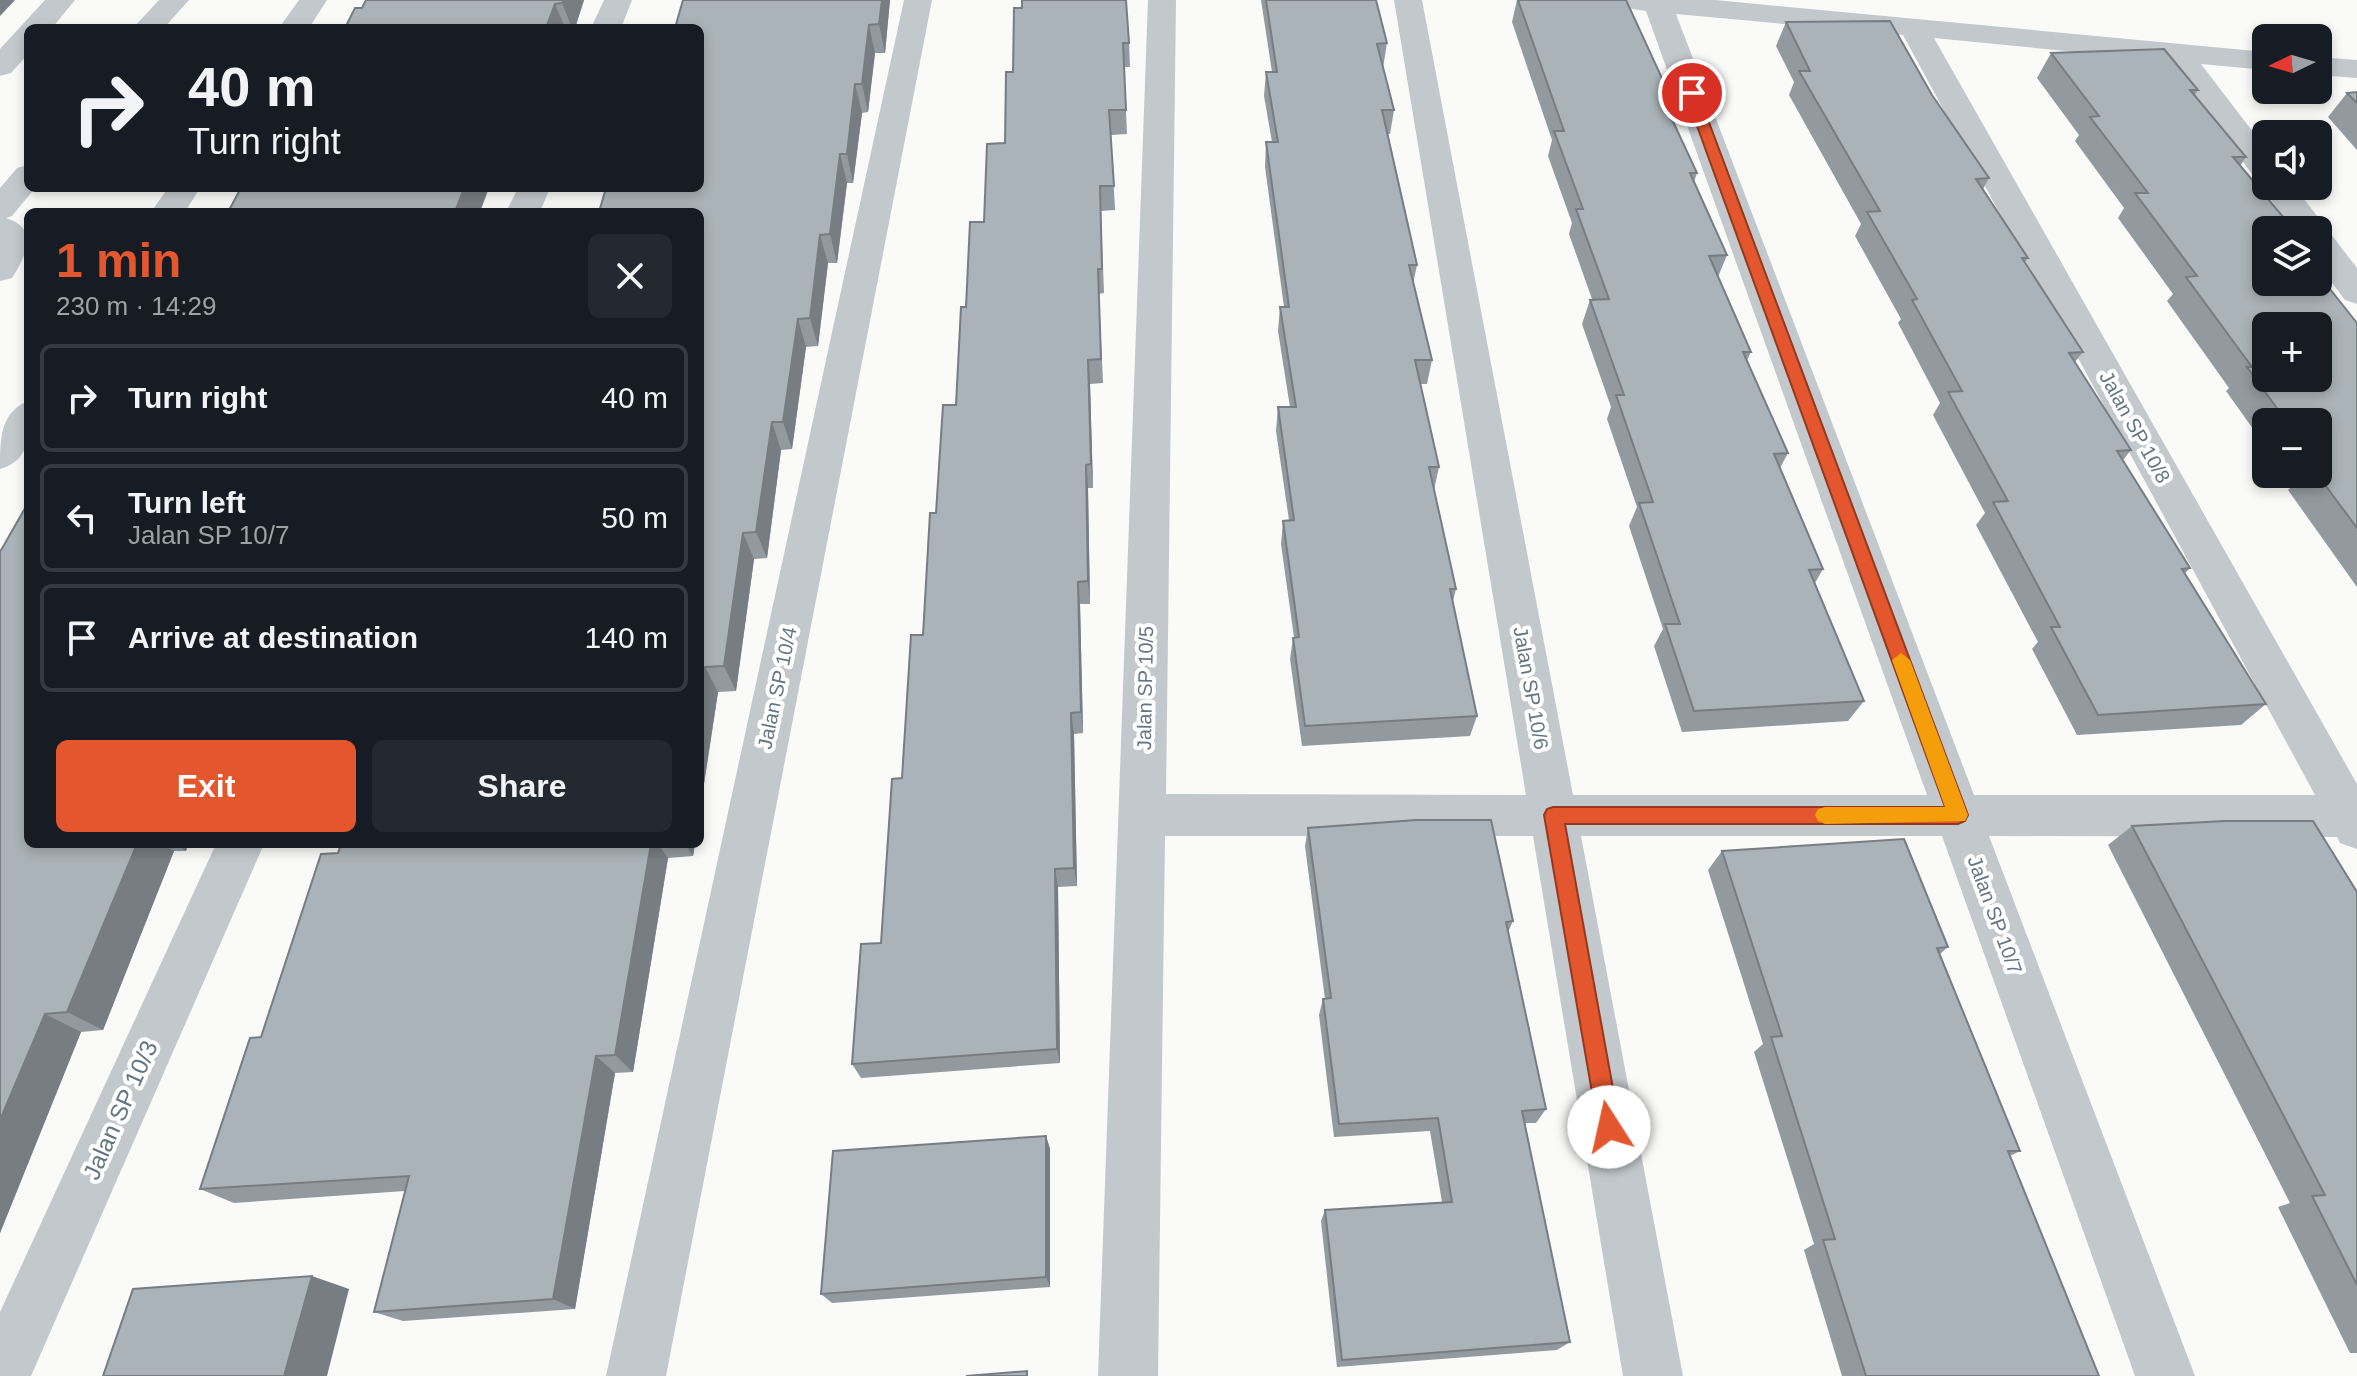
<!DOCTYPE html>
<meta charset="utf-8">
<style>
body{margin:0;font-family:Helvetica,sans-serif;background:#242831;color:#f1f3f6;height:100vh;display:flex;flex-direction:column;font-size:30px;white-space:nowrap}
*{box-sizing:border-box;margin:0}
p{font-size:26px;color:#9ea1a6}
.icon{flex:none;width:44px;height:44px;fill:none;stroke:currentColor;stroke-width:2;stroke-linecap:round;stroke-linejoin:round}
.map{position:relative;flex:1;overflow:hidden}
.drawer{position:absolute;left:24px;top:208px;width:680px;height:640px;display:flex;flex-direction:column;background:#171b24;border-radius:12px;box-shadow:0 4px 12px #0003}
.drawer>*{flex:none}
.banner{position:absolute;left:24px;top:24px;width:680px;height:168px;border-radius:12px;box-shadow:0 4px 12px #0003;background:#171b24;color:#f1f3f6;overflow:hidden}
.needle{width:52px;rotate:265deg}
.fabs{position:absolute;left:2252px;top:24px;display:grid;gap:16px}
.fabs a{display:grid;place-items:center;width:80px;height:80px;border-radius:12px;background:#171b24;box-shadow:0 4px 12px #0003;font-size:40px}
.pin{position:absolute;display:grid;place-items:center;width:68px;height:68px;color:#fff;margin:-34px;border:4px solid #fff;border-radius:50%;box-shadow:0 2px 8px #0007}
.me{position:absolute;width:88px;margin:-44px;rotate:350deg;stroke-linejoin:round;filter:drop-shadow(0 0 6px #0008)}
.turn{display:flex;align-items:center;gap:28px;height:168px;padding:0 32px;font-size:36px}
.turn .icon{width:104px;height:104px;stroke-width:2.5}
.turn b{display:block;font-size:56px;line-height:68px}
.round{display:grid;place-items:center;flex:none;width:84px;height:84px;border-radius:12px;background:#242831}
.headline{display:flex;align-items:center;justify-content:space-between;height:136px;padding:0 32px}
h1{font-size:48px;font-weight:700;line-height:60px;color:#e4572e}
.cta{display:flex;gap:16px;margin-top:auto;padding:16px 32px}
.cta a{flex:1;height:92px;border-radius:12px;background:#e4572e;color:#fff;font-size:32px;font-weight:700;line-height:92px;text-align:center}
.cta a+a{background:#242831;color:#f1f3f6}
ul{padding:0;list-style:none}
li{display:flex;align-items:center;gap:24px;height:108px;margin:0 16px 12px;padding:0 16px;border:4px solid #363941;border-radius:12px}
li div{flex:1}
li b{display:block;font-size:30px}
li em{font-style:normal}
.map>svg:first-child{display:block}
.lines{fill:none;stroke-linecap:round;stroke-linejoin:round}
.street{fill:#c3c8cc;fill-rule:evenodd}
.wall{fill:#929a9f}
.shaded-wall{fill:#777d82}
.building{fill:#aab3b9;stroke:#777d82;stroke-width:2;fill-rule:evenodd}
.route{fill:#e4572e;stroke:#94391e;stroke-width:2}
.slow{fill:#f59e0b}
.labels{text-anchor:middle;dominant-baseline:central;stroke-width:8;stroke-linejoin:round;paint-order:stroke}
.street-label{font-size:20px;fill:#657683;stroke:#fff}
.near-street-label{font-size:24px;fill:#657683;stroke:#fff}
</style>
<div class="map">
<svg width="2357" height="1376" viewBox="0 0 2357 1376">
<rect width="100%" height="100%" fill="#fafaf8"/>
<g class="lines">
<g class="street">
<path d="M45,0h30l-23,28h-24v26l-17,19 -11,3v-27z"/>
<path d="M159,0h30l-25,28h-31z"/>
<path d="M299,0h28l-18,28h-30z"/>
<path d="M604,0h28l-11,28h-30z"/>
<path d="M904,0h28l-266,1376h-60z"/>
<path d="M1148,0h28l-10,794 360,1 -132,-795h28l151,795h354l-281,-784 -32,-5 -4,-6h105l551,52v18l-65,-6 65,85v37h28l63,82v36l-12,-4 -27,-36v-34h-25l-32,-44 3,-6 -9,-2 -87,-117 -234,-23 423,746v65l-17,-6 -3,-6 -348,-1 206,540h-60l-193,-540h-361l102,540h-60l-90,-540h-368l-7,540h-60zM1676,14l227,21 412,760h-341z"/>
<path d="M2318,57l39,3v18l-39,-3z"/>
<path d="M28,165v23h7l-23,28 -6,2c34,10 20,38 6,60l-12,3v-93l17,-20z"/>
<path d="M168,188h32l-15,24h-34z"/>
<path d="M518,188h32l-10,24h-34z"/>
<path d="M28,401c0,30 6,58 -28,68 0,-29 0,-57 28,-68z"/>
<path d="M216,844h48l-233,532h-31v-64z"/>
</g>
</g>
<g class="wall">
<path d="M584,0l-9,28h-230z"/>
<path d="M683,0h207l-5,53h-10l-7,59 -6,1 -9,70h-6l-10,80h-9l-10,83 -12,1 -14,102 -11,1 -14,108 -13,1 -18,132 -18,1 -18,118v-622z"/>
<path d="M1261,0h115l11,43 -4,25 11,42 -4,24h-2l29,131 -4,19 19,76 -5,24h-7l19,83 -5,23 22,99 -3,12 24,115 -7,20 -168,10 -12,-87 3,-21 1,-1 -13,-93 2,-23 6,-1 -13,-89 2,-24h12l-12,-76 2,-24h4l-19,-140 1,-25h6l-8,-46 2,-24h6z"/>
<path d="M1517,0h109l46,100 -4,11 29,62 -3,9 33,73 -9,22 33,75 -4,8 41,93 -8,15 43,101 -8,14 49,118 -16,20 -166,11 -28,-86 9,-17 -34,-103 8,-19 -30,-88 4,-12 -29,-83 8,-24 2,-1 -23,-65 3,-11 -24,-67 4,-16 -40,-118z"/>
<path d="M1014,8l115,35 1,24h-6l3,67 -16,1 4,75 -14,1 3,82 -5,1 4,89 -13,1 3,104h-5l2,116h-10l3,129 -9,1 3,152 -19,1 2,176 -199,15 -9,-14 29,-121 42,-308 13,-122 20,-108 10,-98 18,-85 21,-79 8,-71z"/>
<path d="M1786,22l146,73 57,83 -6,11 45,69 -3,4 58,90 -8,10 56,88 -8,10 67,108 -5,5 81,131 -25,21 -164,10 -45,-86 6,-7 -62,-117 9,-12 -52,-98 7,-12 -42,-80 3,-4 -46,-83 6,-12 -72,-129 5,-13 -18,-36z"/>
<path d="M2051,53l147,37 -4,6 52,61 -6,9 26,64 91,93v264l-69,-97 5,-5 -8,-11h33v-52h-52v25l-40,-56 3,-3 -62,-87 6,-7 -55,-76 6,-10 -49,-67 4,-6 -42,-57z"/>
<path d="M2357,92v58l-29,-33 19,-24z"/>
<path d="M0,552l28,292h160l-2,7h-12l-71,179 -22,2 -81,201z"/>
<path d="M2132,826l225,66v461h-7l-72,-146 12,-4 -182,-358z"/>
<path d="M1308,828l205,93 -5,11 38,177 -10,14h-11l45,219 -13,8 -220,17 -16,-146 4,-11 117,-8 -12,-71 -96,6 -15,-122 4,-16h2l-20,-153z"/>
<path d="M341,844h354l-2,12 -25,2 -35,214 -18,1 -40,236 -172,12 -29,-9 31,-121 -171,12 -34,-14z"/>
<path d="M1722,851l226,96 -8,7 80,197 -10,5 89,220h-257l-38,-126 10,-6 -60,-192 9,-8 -55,-174z"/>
<path d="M1046,1136l4,13v138l-218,16 -11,-9z"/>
</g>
<g class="shaded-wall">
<path d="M0,0h15l-15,16z"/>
<path d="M564,0h20l-9,28h-3l-10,-25z"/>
<path d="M882,0h8l-5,53 -6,-29z"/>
<path d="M555,4l10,24h-19z"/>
<path d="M869,25l6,28 -7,59 -6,-28z"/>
<path d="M855,84l7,29 -9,70 -6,-29z"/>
<path d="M840,154l7,29 -10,80 -7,-29z"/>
<path d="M464,188h25l-9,24h-25z"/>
<path d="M820,235l8,28 -10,83 -8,-28z"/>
<path d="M798,319l8,28 -14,102 -9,-27z"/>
<path d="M1088,360l2,24 3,104 -2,-24z"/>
<path d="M772,422l9,28 -14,108 -11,-26z"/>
<path d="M1086,465l2,23 2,116 -2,-23z"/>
<path d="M743,533l11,26 -18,132 -12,-25z"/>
<path d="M1078,582l2,22 3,129 -2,-21z"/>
<path d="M705,667l13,25 -18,118v-113z"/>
<path d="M1071,713l3,21 3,152 -3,-18z"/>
<path d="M137,844h26l11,7 -71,179 -36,-18z"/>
<path d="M177,844h11l-2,7z"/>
<path d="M651,844h7l10,14 -35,214 -18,-17z"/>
<path d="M685,844h10l-2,12z"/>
<path d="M1055,869l3,18 2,176 -3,-14z"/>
<path d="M45,1014l36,18 -81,201v-113z"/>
<path d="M596,1056l19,17 -40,236 -22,-10z"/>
<path d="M1046,1136l4,13v138l-4,-10z"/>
<path d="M312,1276l37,13 -22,87h-43z"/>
</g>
<g class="building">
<path d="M366,0h198l-2,3 -7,1 -9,24h-201l10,-20h7z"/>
<path d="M683,0h199l-3,24 -10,1 -7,59h-7l-8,70h-7l-10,80 -10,1 -10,83 -12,1 -15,103h-11l-16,110 -13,1 -19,133 -19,1 -5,30v-485h-101l7,-24h94v-160h-25z"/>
<path d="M1022,0h104l3,43h-6l3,67h-17l5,76h-14l2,83h-4l3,90 -13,1 3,104 -5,1 2,116 -10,1 3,130 -10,1 3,155 -19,1 2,180 -205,15 9,-120 20,-1 11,-164 10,-1 9,-143h12l7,-122h6l7,-108h13l5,-98h5l4,-85h14l3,-78 18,-1 1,-71h7l1,-64h8z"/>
<path d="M1266,0h110l11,43 -10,1 17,66h-12l35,155h-8l23,95h-17l24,107h-10l27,122h-6l27,127 -172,10 -12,-88 6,-1 -16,-116 11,-1 -16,-113h18l-16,-100h9l-23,-165h12l-12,-70h11z"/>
<path d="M1518,0h108l46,100h-9l34,73h-7l37,82 -18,1 42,96h-8l45,101 -14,1 49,115 -14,1 55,131 -170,10 -29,-87h15l-41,-121 14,-1 -37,-107h8l-34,-95 19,-1 -33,-90h7l-29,-78h10z"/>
<path d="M1890,21l42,74 57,83 -13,1 52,79h-6l61,94 -14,1 62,97 -14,1 73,117 -8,1 84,135 -168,11 -47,-88h9l-67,-125 15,-1 -60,-109 14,-1 -50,-91 5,-1 -50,-87 13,-1 -81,-140h11l-24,-49z"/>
<path d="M2164,49l34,41h-8l56,67h-13l61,73h-28v52h52v-8l39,49v205l-40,-54 1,-7h2l-2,-4v-41h-31l-40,-55h5l-66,-90 11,-1 -62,-83h13l-58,-76 9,-1 -48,-63zM2266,326h52v52h-52z"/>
<path d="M2357,92v11l-10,-10z"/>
<path d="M241,188h223l-9,24h-227z"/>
<path d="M28,503v341h109l-70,168 -22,2 -45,106v-568z"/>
<path d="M1416,820h75l22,101 -7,1 40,187 -24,2 48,231 -228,18 -17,-150 127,-8 -14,-84 -99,6 -16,-125 8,-1 -23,-170z"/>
<path d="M2225,821h88l44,71v393l-45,-89 13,-1 -193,-369z"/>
<path d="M1904,839l44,108 -11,1 83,203h-12l91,225h-233l-43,-136 12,-1 -64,-202 11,-1 -60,-185z"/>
<path d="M341,844h310l-36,211 -19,1 -43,243 -179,13 35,-136 -209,13 50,-151 11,-1 60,-183 17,-1z"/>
<path d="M1046,1136v141l-225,17 12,-143z"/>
<path d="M312,1276l-28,100h-181l30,-87z"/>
<path d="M1027,1371v5h-61z"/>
</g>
<path class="route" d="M1687,90l11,3 270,722 -3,6 -7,3h-393l55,303 -3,8 -8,3 -8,-3 -3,-8 -54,-312 3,-6 6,-2h392l-260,-714z"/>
<path class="slow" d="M1901,653l9,7 58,155 -3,6 -140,3 -7,-3 -3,-6 3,-6 7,-2h120l-53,-147z"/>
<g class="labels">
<g class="street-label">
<text transform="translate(2135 427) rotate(61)">Jalan SP 10/8</text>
<text transform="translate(777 688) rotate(-78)">Jalan SP 10/4</text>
<text transform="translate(1145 688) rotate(-89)">Jalan SP 10/5</text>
<text transform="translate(1531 688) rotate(80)">Jalan SP 10/6</text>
<text transform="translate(1995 915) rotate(70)">Jalan SP 10/7</text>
</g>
<g class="near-street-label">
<text transform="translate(120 1110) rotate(-66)">Jalan SP 10/3</text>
</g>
</g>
</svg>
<div class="fabs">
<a><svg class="needle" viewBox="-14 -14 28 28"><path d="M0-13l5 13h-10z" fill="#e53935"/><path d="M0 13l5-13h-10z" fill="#9ea1a6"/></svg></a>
<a><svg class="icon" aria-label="sound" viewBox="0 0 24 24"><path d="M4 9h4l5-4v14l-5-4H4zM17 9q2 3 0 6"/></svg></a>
<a><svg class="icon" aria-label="layers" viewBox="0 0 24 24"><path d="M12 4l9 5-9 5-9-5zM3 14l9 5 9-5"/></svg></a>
<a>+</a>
<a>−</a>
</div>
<div class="pin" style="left:1692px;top:93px;background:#d93025"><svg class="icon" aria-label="arrive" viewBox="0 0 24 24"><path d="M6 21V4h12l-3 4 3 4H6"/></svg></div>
<svg class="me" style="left:1609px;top:1127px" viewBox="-20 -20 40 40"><circle r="19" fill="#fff"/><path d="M0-13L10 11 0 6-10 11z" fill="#e4572e"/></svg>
<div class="banner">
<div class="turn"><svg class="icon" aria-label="right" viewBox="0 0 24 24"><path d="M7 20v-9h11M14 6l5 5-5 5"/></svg><div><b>40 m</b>Turn right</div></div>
</div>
<section class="drawer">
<div class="headline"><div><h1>1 min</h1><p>230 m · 14:29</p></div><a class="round"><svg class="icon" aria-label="close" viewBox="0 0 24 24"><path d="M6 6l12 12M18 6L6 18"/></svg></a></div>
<ul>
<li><svg class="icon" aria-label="right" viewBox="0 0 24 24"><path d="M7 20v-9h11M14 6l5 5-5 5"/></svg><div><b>Turn right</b></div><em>40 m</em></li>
<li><svg class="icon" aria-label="left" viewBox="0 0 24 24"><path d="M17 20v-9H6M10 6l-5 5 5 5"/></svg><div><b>Turn left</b><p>Jalan SP 10/7</p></div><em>50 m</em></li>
<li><svg class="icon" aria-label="arrive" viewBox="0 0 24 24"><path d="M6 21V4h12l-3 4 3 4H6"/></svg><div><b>Arrive at destination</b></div><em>140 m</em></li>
</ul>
<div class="cta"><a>Exit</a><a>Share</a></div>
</section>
</div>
